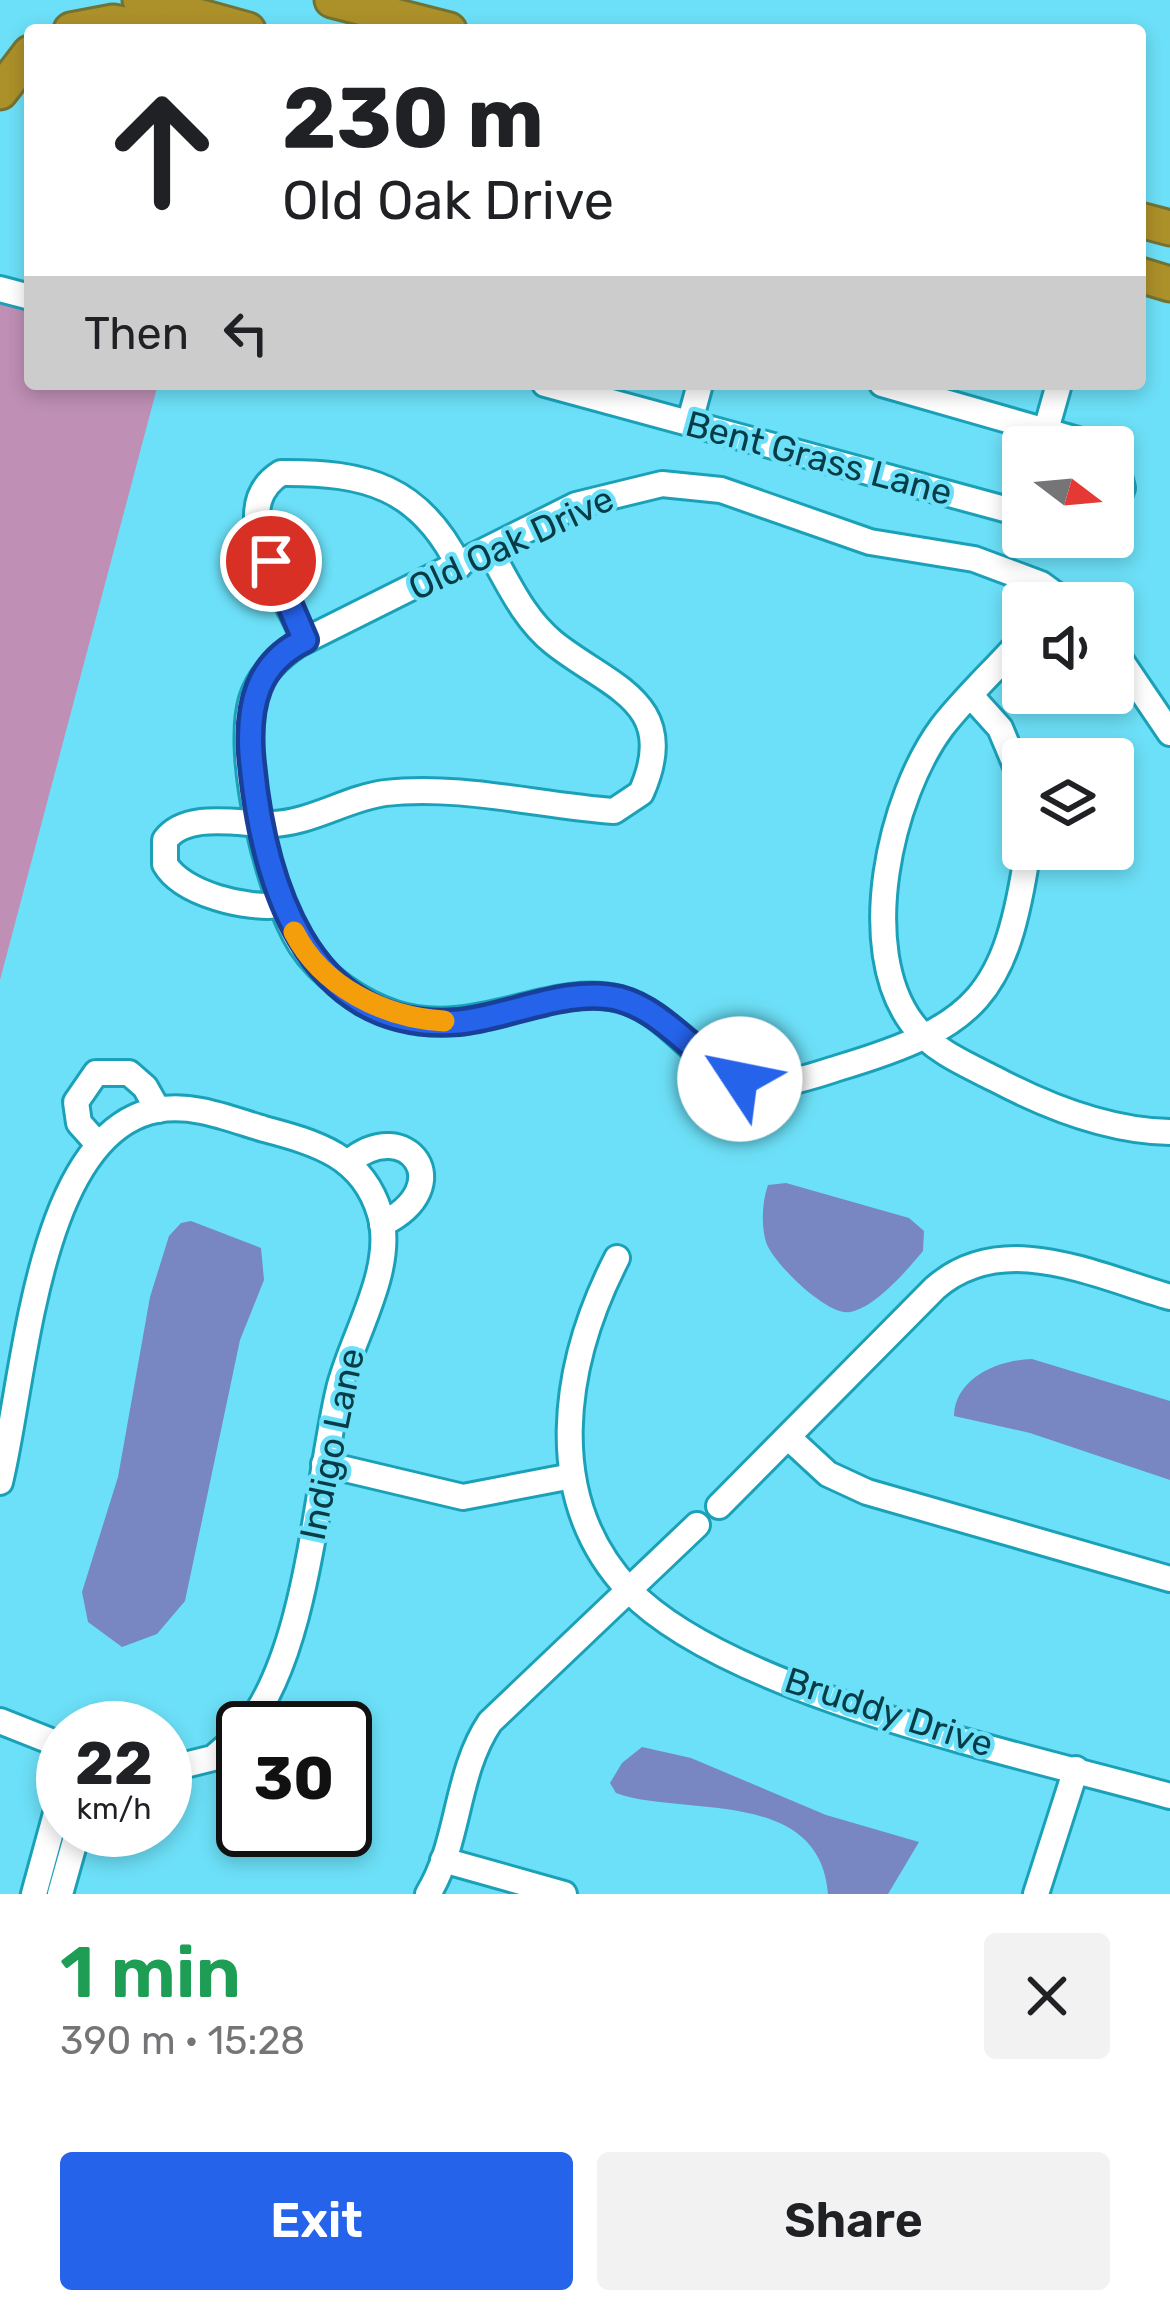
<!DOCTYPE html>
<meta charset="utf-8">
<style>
body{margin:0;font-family:Rubik,sans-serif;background:#f2f2f2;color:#202124;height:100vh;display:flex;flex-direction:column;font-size:45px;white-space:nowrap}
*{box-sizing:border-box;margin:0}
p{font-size:39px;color:#757577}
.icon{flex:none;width:66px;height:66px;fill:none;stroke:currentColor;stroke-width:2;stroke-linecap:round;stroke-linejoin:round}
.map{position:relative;height:1894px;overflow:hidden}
.side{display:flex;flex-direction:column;background:#fff;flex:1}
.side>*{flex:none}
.banner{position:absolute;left:24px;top:24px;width:1122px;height:366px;border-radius:12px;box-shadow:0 6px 18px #0003;background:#fff;color:#202124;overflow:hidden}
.needle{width:78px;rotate:106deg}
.controls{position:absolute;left:1002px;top:426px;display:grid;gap:24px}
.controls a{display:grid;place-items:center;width:132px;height:132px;border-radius:12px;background:#fff;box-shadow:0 6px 18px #0003;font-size:60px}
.speed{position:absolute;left:36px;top:1701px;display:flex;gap:24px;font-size:60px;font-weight:700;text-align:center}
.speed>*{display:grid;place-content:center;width:156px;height:156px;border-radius:50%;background:#fff;box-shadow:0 6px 18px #0003;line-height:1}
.speed small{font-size:30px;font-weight:400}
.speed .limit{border:6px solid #111;border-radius:18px;background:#fff;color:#111}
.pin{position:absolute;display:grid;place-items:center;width:102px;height:102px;color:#fff;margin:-51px;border:6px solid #fff;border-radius:50%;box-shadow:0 3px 12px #0007}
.me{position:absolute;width:132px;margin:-66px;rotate:304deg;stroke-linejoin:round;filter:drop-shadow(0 0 9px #0008)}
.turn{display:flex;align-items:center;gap:42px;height:252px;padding:0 60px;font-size:54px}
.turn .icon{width:156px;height:156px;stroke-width:2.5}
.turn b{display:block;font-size:84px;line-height:102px}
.then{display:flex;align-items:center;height:114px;padding:0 60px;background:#0003;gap:24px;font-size:45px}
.round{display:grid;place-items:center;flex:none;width:126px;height:126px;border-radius:12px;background:#f2f2f2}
.overview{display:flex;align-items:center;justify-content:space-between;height:204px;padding:0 60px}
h1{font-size:72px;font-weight:600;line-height:90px;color:#1e9e55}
.action{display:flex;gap:24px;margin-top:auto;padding:24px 60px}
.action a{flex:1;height:138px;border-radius:12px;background:#2563eb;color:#fff;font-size:48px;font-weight:600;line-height:138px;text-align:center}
.action a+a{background:#f2f2f2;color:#202124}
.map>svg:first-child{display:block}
.green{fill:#bf8fb5}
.water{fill:#7886c2}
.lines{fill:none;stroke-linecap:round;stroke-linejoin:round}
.minor-casing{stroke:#1aa1b8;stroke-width:30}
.highway-casing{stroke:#727333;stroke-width:39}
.minor{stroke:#fff;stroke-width:24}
.highway{stroke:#ac9029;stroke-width:33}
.route-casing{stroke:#184099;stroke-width:30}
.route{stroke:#2563eb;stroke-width:21}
.slow{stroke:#f59e0b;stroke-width:21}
.labels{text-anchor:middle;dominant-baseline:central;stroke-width:9;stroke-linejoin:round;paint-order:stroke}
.street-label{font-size:36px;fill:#053c46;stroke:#6ce0f8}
</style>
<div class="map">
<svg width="1170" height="1894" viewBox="0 0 1170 1894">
<rect width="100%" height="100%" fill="#6ce0f8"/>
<path class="green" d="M0,297l30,7v80h128l-158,596z"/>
<g class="water">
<path d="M786,1183l123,35 15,13 -1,20c-15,18 -48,57 -73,61 -22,5 -78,-50 -84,-70 -5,-17 -4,-40 2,-57z"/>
<path d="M191,1221l70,27 3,32 -24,60 -55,261 -28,33 -35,13 -34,-25 -6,-30 36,-115 32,-180 19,-61 12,-13z"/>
<path d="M1032,1359l138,42v79l-140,-47 -76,-17c1,-38 44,-56 78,-57z"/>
<path d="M642,1747l49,11 135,57 93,27 -31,52h-60c-8,-108 -147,-77 -212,-101l-6,-10 12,-20z"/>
</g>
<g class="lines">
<g class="minor-casing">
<g id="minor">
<path d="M0,289l30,8"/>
<path d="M545,384l478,130"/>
<path d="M882,384l220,63"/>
<path d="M690,421l10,-37"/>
<path d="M1046,430l13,-46"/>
<path d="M1113,452l9,36 -9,23"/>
<path d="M1023,638c-26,30 -57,58 -81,89 -52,70 -86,221 -30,296 20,27 53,41 83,56 53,28 114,52 175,53"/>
<path d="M305,640c-19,-46 -82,-131 -24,-167 85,-1 139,14 178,93"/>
<path d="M1113,649l57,84"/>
<path d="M972,697l28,31 23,55"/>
<path d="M1028,849c-22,147 -50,177 -190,219 -31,10 -66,23 -98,11 -47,-16 -71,-67 -120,-80 -69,-18 -145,41 -225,15 -34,-11 -74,-38 -94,-69 -32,-50 -66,-189 -49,-246 8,-25 26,-41 46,-55l278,-139 86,-21 59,6 149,52 104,17 67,25 26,19"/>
<path d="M281,905c-33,5 -99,-11 -116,-41v-24c22,-29 74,-16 105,-16 39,0 77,-26 115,-31 75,-9 155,13 229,18l27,-18c41,-91 -32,-106 -87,-150 -30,-24 -46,-60 -64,-92"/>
<path d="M96,1142l-17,-19 -3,-21 20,-29h33l16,14 13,23"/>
<path d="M349,1162c58,-48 111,24 33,62"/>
<path d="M617,1258c-54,105 -76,239 12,332 99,104 399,166 541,206"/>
<path d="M789,1438l39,36 39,18 303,87"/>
<path d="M324,1464l139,33 109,-21"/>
<path d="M0,1482c25,-100 36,-350 157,-372 36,-7 73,9 107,19 53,14 99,27 116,85 16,55 -28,122 -41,175 -23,97 -30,261 -93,339"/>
<path d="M719,1506l216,-218c68,-59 158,-13 235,9"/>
<path d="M0,1721l63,25"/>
<path d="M165,1770l48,-12 30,-26"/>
<path d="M443,1860l121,34"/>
<path d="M34,1894l29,-106"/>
<path d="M60,1894l18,-64"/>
<path d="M428,1894c32,-52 27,-120 62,-172l207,-197"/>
<path d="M1036,1894l40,-125"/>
</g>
</g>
<g class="highway-casing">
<g id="highway">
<path d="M140,0l108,30"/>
<path d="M332,0l117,30"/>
<path d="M71,30l42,-8 45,8"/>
<path d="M0,92l30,-39"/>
<path d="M1140,220l30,8"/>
<path d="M1140,275l30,9"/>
</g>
</g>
<use href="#minor" class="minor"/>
<use href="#highway" class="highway"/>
</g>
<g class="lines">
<g class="route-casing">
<path id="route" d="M271,561l34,79c-48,23 -57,65 -54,113 10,121 53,282 208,269 51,-5 110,-36 161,-23 47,13 76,60 120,80"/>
</g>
<use href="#route" class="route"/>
<path class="slow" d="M294,932c28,55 91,86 150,89"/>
</g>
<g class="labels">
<g class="street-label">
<text transform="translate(819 458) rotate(15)">Bent Grass Lane</text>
<text transform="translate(511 543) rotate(-25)">Old Oak Drive</text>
<text transform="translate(332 1444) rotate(-78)">Indigo Lane</text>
<text transform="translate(889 1712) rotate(18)">Bruddy Drive</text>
</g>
</g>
</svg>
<div class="controls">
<a><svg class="needle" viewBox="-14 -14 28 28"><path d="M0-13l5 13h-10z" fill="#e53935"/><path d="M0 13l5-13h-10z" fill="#757577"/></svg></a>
<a><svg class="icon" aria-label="sound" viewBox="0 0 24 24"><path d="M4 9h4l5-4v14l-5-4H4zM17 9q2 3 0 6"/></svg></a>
<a><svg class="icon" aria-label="layers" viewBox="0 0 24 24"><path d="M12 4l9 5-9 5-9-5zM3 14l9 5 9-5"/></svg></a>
</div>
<div class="speed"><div>22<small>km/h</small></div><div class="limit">30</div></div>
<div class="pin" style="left:271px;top:561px;background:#d93025"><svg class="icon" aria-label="arrive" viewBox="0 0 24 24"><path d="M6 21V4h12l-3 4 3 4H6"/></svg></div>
<svg class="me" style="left:740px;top:1079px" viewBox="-20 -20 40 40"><circle r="19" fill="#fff"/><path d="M0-13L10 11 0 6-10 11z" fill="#2563eb"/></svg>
<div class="banner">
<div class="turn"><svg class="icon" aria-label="ahead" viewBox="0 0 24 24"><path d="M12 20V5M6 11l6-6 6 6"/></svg><div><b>230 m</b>Old Oak Drive</div></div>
<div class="then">Then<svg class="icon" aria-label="left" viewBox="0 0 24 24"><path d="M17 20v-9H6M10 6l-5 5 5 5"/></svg></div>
</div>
</div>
<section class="side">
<div class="overview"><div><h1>1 min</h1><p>390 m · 15:28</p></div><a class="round"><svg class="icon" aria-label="close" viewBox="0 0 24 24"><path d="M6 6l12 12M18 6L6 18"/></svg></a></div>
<div class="action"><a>Exit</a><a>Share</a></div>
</section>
